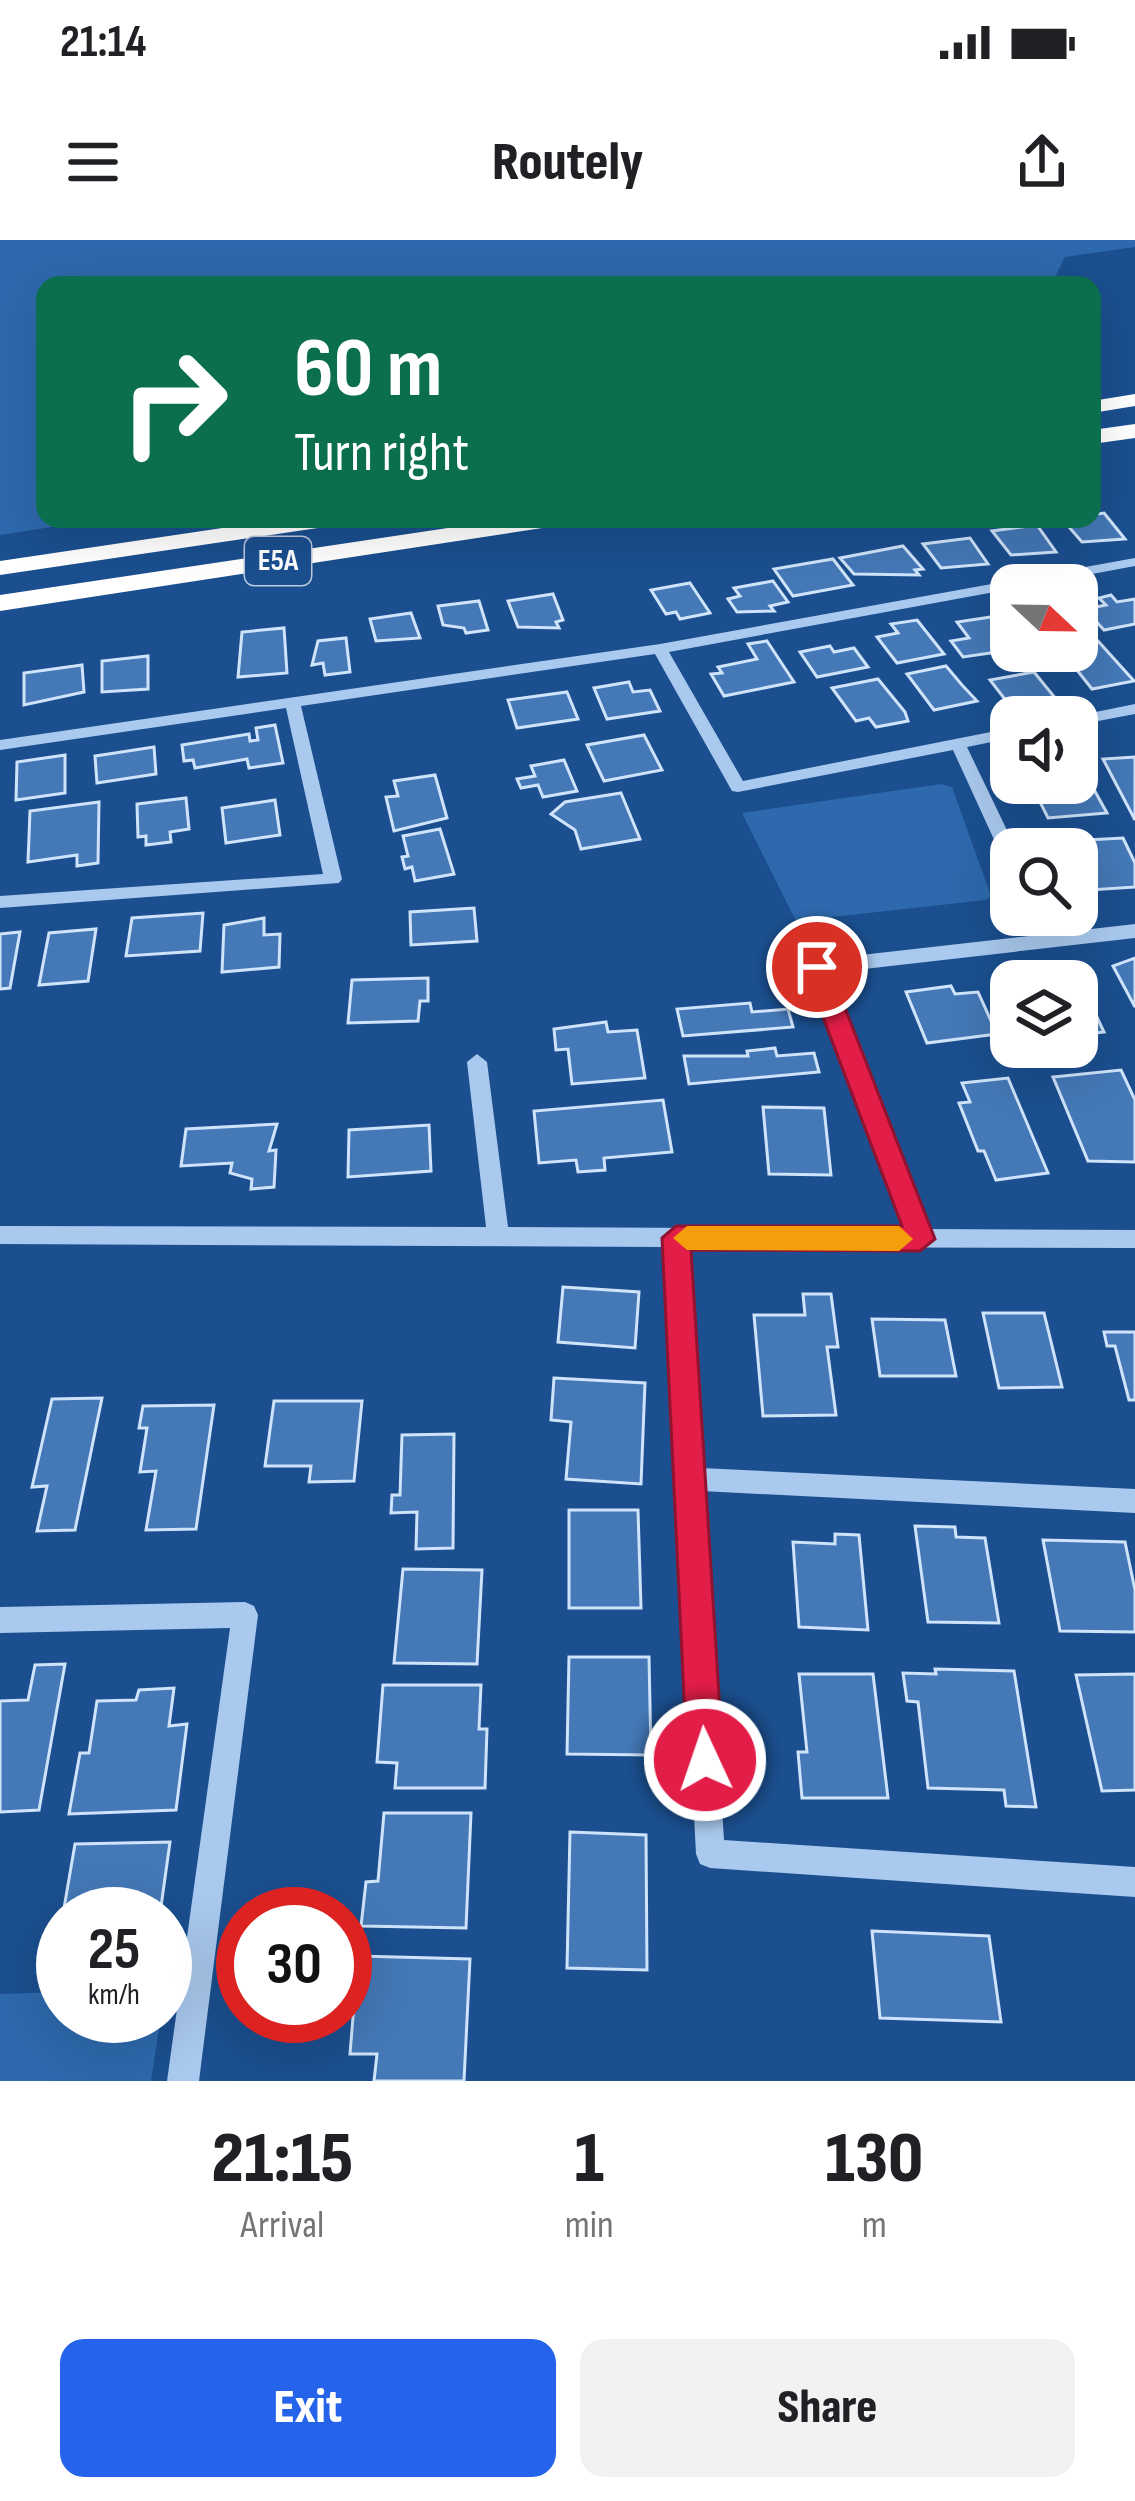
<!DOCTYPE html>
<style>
body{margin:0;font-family:"Sofia Sans Condensed",sans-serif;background:#f2f2f2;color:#202124;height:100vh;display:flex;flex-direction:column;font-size:45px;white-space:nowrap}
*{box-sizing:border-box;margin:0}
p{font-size:39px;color:#757577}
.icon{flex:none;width:66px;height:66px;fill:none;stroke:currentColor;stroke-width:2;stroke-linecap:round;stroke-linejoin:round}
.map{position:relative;height:1841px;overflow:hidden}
.drawer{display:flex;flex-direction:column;background:#fff;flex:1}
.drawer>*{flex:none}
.guide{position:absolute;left:36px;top:36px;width:1065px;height:252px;border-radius:24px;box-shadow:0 12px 48px #0002;background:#0b6e4f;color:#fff;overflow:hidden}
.needle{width:78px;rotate:112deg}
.tools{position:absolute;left:990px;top:324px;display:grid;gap:24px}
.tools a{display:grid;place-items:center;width:108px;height:108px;border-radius:24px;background:#fff;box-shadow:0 12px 48px #0002;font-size:60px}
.speed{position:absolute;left:36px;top:1647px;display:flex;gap:24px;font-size:60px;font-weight:700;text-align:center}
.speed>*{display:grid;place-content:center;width:156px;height:156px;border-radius:50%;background:#fff;box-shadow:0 12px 48px #0002;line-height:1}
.speed small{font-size:30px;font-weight:400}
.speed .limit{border:18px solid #d22;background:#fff;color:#111}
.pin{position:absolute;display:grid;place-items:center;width:102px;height:102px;color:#fff;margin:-51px;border:6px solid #fff;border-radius:50%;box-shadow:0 3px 12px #0007}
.me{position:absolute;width:132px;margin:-66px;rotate:357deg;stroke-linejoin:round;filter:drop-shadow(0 0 9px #0008)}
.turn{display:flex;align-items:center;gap:42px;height:252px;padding:0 60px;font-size:54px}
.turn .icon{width:156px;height:156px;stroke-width:2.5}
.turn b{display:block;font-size:84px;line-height:102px}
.eta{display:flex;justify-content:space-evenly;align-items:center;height:204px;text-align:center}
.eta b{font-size:72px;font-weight:800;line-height:84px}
.cta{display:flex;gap:24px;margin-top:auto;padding:24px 60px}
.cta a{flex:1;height:138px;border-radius:24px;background:#2563eb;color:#fff;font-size:48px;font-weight:800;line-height:138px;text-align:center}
.cta a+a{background:#f2f2f2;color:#202124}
.status{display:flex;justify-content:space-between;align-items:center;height:84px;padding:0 60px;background:#fff;direction:ltr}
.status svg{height:33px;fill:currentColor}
header{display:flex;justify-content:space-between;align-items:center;height:156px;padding:0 60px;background:#fff;font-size:54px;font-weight:800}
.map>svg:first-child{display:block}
.green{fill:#2e69ad}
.building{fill:#4478b7;stroke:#cfe3fa;stroke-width:3}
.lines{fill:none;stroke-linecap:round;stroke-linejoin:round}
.minor{fill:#a9c9ee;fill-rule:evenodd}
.highway{fill:#fff;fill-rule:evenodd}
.route{fill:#e11d48;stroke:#92132f;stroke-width:3}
.slow{fill:#f59e0b}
.labels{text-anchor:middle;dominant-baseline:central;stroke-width:12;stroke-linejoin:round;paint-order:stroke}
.shield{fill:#1b4f8f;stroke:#bbcadd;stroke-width:3}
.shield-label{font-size:30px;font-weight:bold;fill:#fff}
</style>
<div class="status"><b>21:14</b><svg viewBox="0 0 49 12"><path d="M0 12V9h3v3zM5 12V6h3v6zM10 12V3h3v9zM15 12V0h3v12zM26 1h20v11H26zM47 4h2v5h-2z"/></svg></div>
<header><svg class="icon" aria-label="menu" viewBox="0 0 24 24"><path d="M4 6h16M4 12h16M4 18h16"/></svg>Routely<svg class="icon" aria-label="share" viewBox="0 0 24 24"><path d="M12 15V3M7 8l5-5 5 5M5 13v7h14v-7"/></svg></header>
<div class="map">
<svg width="1135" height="1841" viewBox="0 0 1135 1841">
<rect width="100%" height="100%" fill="#1b4f8f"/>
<g class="green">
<path d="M0,0h1135v7l-70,10 -14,28h-1006v234h58l-103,16z"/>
<path d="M941,544l11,3 39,109 -5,4 -190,21 -54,-108z"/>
<path d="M63,1752v24h98l-10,65h-151v-87z"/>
</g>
<g class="building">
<path d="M1104,273l21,26 -43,3 -20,-23z"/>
<path d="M1037,285l19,27 -45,3 -19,-24z"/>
<path d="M970,298l18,26 -47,4 -18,-24z"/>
<path d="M903,306l20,23 -8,1 4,5 -65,-1 -14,-16z"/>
<path d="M833,319l20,26 -60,11 -19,-27z"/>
<path d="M773,341l15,21 -18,4 4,5 -37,1 -9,-13 12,-3 -6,-8z"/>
<path d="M690,343l20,30 -30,6 -4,-7 -10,2 -15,-24z"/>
<path d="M553,354l10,26 -7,2 3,6 -41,-1 -10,-26z"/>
<path d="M1111,355l6,7 18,-3v25l-31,6 -19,-21 21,-4 -7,-7z"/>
<path d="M479,361l9,29 -22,3 -2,-5 -21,-3 -5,-19z"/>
<path d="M411,373l9,25 -44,3 -6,-22z"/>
<path d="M991,377l20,33 -48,7 -12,-16 18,-3 -12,-16z"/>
<path d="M917,380l27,34 -47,9 -20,-26 21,-4 -7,-9z"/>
<path d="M284,388l3,45 -49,4 4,-45z"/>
<path d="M346,398l4,34 -25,3 -2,-12 -11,2 6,-24z"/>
<path d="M767,401l27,41 -70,14 -13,-22 11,-1 -4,-6 39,-8 -9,-15z"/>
<path d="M1098,401l36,40 -42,8 -23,-29 6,-1 -7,-8z"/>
<path d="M830,406l4,6 20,-4 14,19 -51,10 -17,-25z"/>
<path d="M148,416v33l-46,3v-31z"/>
<path d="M82,425l2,27 -60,13v-32z"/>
<path d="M946,426l16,19 15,16 -43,9 -27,-36z"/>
<path d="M1034,432l22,27 -45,8 -21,-27z"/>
<path d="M878,439l27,33 3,9 -32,6 -7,-9 -13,3 -24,-33z"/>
<path d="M629,442l4,10 17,-2 10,21 -53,8 -13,-31z"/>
<path d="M567,452l11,27 -61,9 -9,-28z"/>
<path d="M275,485l8,38 -34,5 -2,-9 -52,9 -2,-8 -9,1 -2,-16 67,-11 1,7 8,-1 -2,-12z"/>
<path d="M644,495l18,35 -58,11 -17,-36z"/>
<path d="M154,507l2,27 -59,9 -2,-27z"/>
<path d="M65,515v38l-49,7 1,-38z"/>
<path d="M1135,517v63l-32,-61z"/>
<path d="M564,520l13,31 -34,6 -5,-12 -17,3 -4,-9 18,-3 -4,-10z"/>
<path d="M435,535l12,43 -53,13 -8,-34 12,-1 -4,-15z"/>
<path d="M1087,537l20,36 -59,5 -8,-16 12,-1 -9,-18h34v-5z"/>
<path d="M621,553l19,46 -59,10 -6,-19 -24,-16 14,-12z"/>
<path d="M186,558l3,31 -19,3 1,10 -25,3v-9l-8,1 -1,-33z"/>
<path d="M275,560l5,35 -54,8 -4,-35z"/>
<path d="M99,562l-1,61 -21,3v-11l-49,7 2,-51z"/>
<path d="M440,589l14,45 -39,7 -3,-14 -7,2 -3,-12 6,-1 -5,-20z"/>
<path d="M1123,598l12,25v24l-45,3 -13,-41 -10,-8z"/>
<path d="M474,668l3,33 -66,4 -1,-33z"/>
<path d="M203,673l-3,38 -74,5 6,-38z"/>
<path d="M264,678v17l16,-1 -1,33 -57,5 2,-47z"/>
<path d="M96,689l-8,52 -49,4 10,-52z"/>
<path d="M20,692l-10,56 -10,1v-55z"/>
<path d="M1135,718v49l-22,-41z"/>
<path d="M428,738v23h-8l-2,20 -70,2 4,-43z"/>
<path d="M1077,741h3l24,51 -27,3z"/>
<path d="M951,746l4,8 23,-2 19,42 -70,9 -21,-51z"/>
<path d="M750,763l2,9 36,-3 5,18 -110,9 -6,-27z"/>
<path d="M606,782l2,10 29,-2 8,48 -73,6 -4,-35 -12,1 -2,-21z"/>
<path d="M775,808l2,8 37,-3 5,19 -130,12 -5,-28h64l-1,-5z"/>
<path d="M1121,830l14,30v62l-47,-1 -35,-84z"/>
<path d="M1008,838l40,95 -52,7 -12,-29h-6l-19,-48 11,-1 -8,-19z"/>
<path d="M663,860l9,52 -68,6 1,12 -27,2 -2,-12 -37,3 -5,-52z"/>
<path d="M763,867l61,1 7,67 -62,-1z"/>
<path d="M277,884l-8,27 7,-1 -2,37 -23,2 1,-10 -22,-6 2,-10 -51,3 5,-37z"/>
<path d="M429,885l2,46 -83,6 1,-47z"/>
<path d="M563,1047l76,5 -4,56 -77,-6z"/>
<path d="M803,1054h28l7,53h-11l9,68 -73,1 -9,-101h51z"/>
<path d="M983,1073h61l18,74 -63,1z"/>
<path d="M872,1079l73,1 11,56h-76z"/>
<path d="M1104,1092h31v68h-6l-14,-54h-8z"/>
<path d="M554,1138l91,5 -4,101 -75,-5 5,-57 -20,-2z"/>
<path d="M102,1158l-27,132 -38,1 10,-45 -15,1 20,-88z"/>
<path d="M274,1161h88l-8,80 -45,1 2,-16h-46z"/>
<path d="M214,1165l-18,124 -50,1 10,-59 -16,1 7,-44h-8l4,-22z"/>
<path d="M454,1194l-1,114 -37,1 1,-37 -26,1 1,-18h8l2,-60z"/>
<path d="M569,1270h69l3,98h-72z"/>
<path d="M915,1286l40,1 1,10 29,1 14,85 -71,-1z"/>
<path d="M835,1294l24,1 9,95 -69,-3 -6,-85 42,2z"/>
<path d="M1043,1300l82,2 10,48v42l-75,-1z"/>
<path d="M403,1329l79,1 -5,94 -83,-1z"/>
<path d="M569,1417h80l2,98 -84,-1z"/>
<path d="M65,1424l-26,146 -39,2v-111l28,-1 7,-35z"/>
<path d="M935,1429l79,2 22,136 -30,-1 -2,-16 -76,-2 -10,-86 -11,-1 -4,-28 33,1z"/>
<path d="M799,1434h74l15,124h-86l-4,-46h9z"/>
<path d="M1135,1434v116l-33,1 -26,-116z"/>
<path d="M383,1445h98l-2,44h8l-2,59h-90l2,-25 -20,-1z"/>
<path d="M174,1448l-5,38 18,-2 -11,86 -107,4 11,-61h9l8,-52 39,-1 3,-10z"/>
<path d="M384,1573h87l-5,115 -105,-2 5,-44 12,-1z"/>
<path d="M570,1592l76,3 1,135 -80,-2z"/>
<path d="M170,1602l-10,72h-97l12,-70z"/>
<path d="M872,1691l117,5 12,86 -121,-4z"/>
<path d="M358,1716l112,3 -6,122h-90l3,-27h-27z"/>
</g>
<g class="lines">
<g class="minor">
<path d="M1135,318v8l-102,19h-22v4l-342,63 74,129 268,-53v10l-44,9 49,102h-5v14l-9,-6 -49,-107 -215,42 -6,-1 -77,-137 -354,52 41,173 -3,4 -339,25v-12l323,-22 -37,-166 -286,42v-10l660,-96z"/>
<path d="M1135,464v10l-58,11v-8h-6z"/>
<path d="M1029,675h18l9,18 79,-9v14l-306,35 98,256 208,1v18l-448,-1 14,221 434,21v24l-433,-22 22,349 411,27v30l-425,-29 -10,-4 -4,-10 -31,-607 -665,-3v-18l486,1 -19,-165 10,-8 10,8 21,165 397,2 -97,-262 9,-7 221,-25z"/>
<path d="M245,1362l9,4 4,9 -59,466h-32l63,-453 -230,5v-26z"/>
</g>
<g class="highway">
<path d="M1135,154v12l-43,7v-12z"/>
<path d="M1135,184v14l-43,6v-14z"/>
<path d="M283,279h60l-12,7 -331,49v-14z"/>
<path d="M508,279h59l-12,7 -555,85v-16z"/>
</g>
</g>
<path class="route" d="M817,718l12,9 106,272 -15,12 -229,-1 32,510 -6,13 -12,5 -13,-5 -5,-13 -25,-522 14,-12h226l-98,-259z"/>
<path class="slow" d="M687,986h212l14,13 -14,12 -212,-1 -14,-12z"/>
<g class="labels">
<rect class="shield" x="245" y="297" width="66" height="48" rx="9"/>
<g class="shield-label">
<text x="278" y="321">E5A</text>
</g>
</g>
</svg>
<div class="tools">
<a><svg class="needle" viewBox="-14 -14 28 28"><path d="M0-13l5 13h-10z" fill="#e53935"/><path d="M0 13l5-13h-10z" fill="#757577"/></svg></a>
<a><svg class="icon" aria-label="sound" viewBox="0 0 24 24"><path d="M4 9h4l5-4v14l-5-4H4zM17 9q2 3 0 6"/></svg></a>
<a><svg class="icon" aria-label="search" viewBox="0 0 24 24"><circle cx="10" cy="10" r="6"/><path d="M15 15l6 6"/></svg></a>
<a><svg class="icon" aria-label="layers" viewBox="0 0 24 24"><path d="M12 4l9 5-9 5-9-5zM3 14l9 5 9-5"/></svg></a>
</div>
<div class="speed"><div>25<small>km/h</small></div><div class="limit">30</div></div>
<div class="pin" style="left:817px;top:727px;background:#d93025"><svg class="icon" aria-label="arrive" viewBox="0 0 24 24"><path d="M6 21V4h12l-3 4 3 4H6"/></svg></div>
<svg class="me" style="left:705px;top:1520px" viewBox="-20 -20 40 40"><circle r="17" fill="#e11d48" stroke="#fff" stroke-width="3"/><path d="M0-11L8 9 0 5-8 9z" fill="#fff"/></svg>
<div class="guide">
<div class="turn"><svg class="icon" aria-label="right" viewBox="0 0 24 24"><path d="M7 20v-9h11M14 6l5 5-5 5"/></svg><div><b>60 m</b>Turn right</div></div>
</div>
</div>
<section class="drawer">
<div class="eta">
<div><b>21:15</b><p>Arrival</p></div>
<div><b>1</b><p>min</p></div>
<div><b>130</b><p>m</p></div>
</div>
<div class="cta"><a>Exit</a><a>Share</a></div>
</section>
